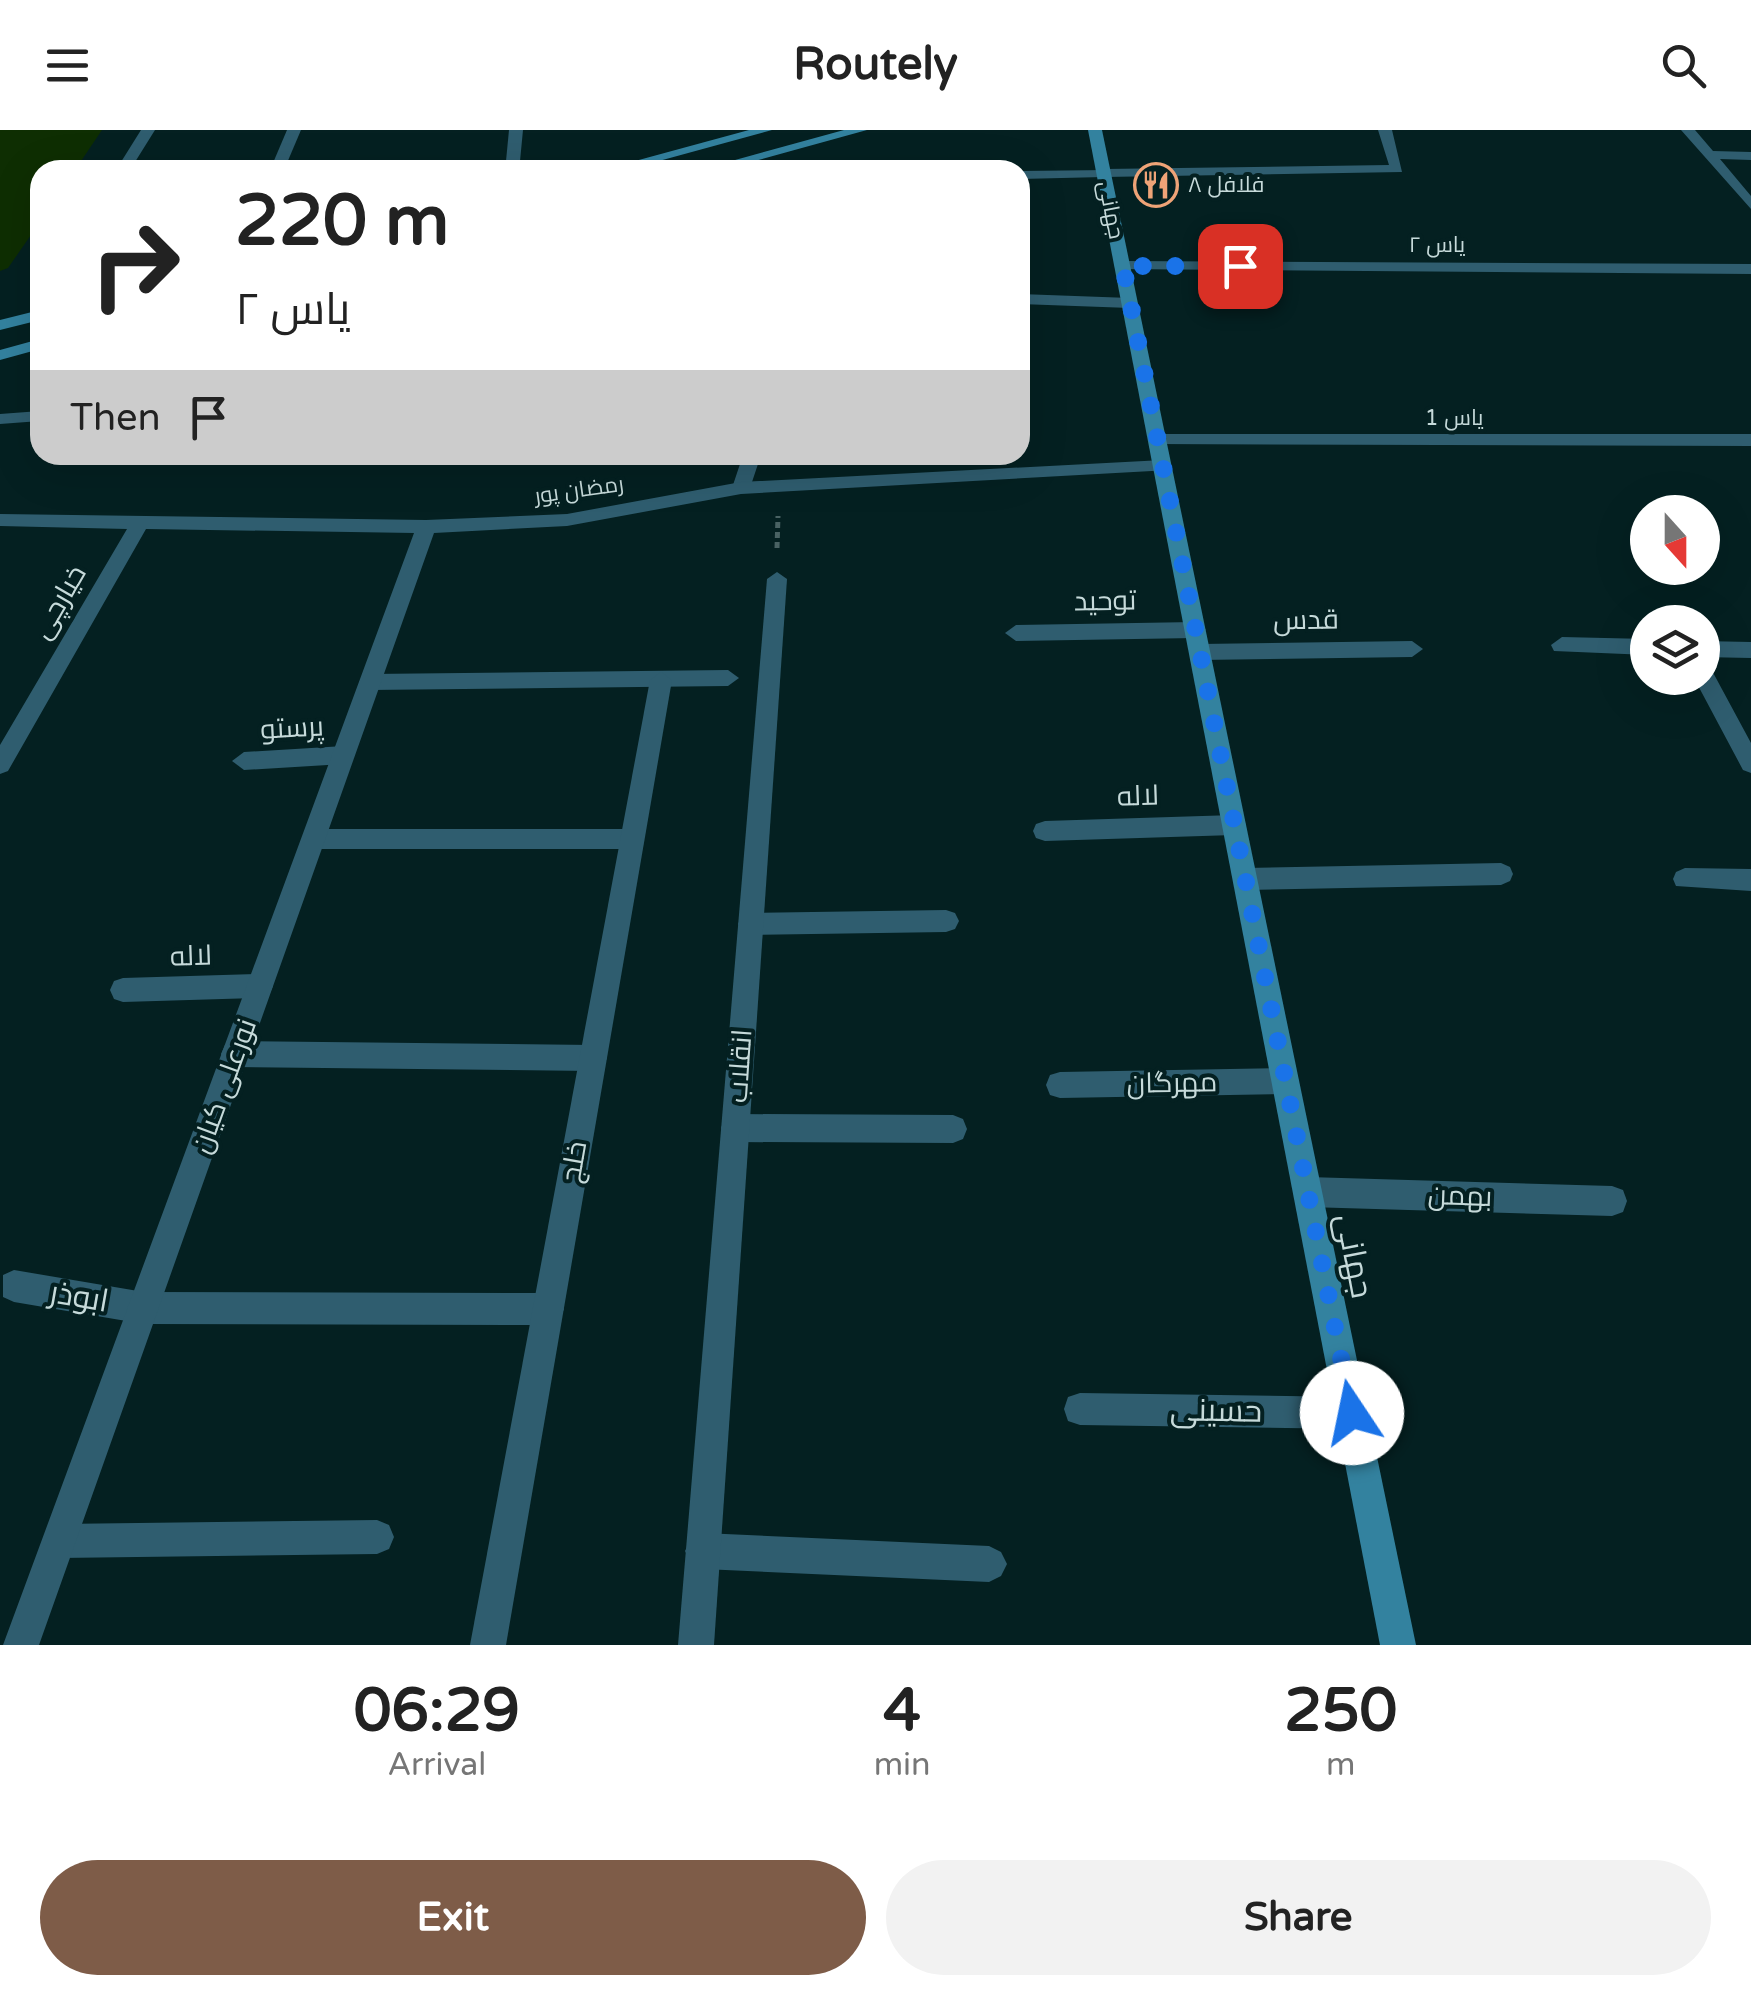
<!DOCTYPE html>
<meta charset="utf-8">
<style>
body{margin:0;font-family:"Varela Round",Cairo,sans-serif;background:#f2f2f2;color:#222;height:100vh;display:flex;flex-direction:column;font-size:38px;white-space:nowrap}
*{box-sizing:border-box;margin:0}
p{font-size:32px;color:#767676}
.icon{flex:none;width:55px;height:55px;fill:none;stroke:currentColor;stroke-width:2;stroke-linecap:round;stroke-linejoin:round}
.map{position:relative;height:1515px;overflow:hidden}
.details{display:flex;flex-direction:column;background:#fff;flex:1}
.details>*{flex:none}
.top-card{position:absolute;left:30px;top:30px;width:1000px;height:305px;border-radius:30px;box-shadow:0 10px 40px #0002;background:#fff;color:#222;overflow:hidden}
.needle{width:65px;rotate:159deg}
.fabs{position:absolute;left:1630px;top:365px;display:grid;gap:20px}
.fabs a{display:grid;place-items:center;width:90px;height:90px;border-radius:50%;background:#fff;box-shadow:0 10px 40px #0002;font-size:50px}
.pin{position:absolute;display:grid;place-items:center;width:85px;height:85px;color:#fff;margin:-42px;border-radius:20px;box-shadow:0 5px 15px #0006}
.me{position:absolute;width:110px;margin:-55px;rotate:349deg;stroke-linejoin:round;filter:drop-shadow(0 0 8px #0008)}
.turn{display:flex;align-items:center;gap:35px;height:210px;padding:0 40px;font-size:45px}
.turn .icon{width:130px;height:130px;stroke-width:2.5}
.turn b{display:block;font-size:70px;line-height:85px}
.then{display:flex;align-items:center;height:95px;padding:0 40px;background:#0003;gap:20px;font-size:38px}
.eta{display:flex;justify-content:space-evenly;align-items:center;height:170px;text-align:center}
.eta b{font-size:60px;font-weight:800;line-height:70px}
.cta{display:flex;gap:20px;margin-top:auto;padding:20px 40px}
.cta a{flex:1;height:115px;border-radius:60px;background:#7e5c48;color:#fff;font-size:40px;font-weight:800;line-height:115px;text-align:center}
.cta a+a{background:#f2f2f2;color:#222}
header{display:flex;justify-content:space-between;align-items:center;height:130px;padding:0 40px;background:#fff;font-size:45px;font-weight:800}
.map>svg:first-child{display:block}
.green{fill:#0e2e02}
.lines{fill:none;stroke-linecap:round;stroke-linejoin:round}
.path{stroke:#496263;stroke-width:5;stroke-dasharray:6 4;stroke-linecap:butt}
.lane{fill:#2f5d6f;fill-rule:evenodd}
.street{fill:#2f5d6f;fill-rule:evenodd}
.secondary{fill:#33829f;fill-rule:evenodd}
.route{stroke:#1a73e8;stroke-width:18;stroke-dasharray:0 32.4}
.labels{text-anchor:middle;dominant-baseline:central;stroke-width:8;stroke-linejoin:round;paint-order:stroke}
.far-poi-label{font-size:22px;fill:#c6dada;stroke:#042021;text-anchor:start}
.far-street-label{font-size:22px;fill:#c6dada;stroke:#042021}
.street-label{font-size:28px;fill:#c6dada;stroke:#042021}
.near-street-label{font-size:32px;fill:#c6dada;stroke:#042021}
</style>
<header><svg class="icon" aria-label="menu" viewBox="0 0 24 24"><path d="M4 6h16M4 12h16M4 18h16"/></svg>Routely<svg class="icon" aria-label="search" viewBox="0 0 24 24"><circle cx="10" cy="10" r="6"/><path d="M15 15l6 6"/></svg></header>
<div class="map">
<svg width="1751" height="1515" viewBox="0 0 1751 1515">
<rect width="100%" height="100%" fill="#042021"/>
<path class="green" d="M0,0h102l-27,40h-35v52l-32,46 -8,3z"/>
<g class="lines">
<path class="path" d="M777,418l1,-32"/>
<g class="lane">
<path d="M1109,40l2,3 -7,4 -84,2v-8z"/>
<path d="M743,325h18l-11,33 -9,6 -9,-6z"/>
<path d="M1195,492l11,8 -11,8 -179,3 -11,-8 11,-8z"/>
<path d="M1562,507l86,2v16l-94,-4 -3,-6z"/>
<path d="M1412,511l11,8 -11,8 -212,3 -11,-8 11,-8z"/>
<path d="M1702,511l49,1v16l-49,-1z"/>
<path d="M728,540l11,8 -11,8 -358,4 -11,-8 11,-8z"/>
<path d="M344,616l11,9 -11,9 -100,6 -12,-9 12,-9z"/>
<path d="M1234,685l9,3 3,7 -3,7 -9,3 -189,6 -9,-3 -3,-7 3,-7 9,-3z"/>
<path d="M314,699h318l9,3 3,7 -3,7 -9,3h-318l-9,-3 -3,-7 3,-7z"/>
<path d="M1501,733l9,4 3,7 -3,7 -9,4 -256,5 -9,-4 -3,-7 3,-7 9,-4z"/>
<path d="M1685,738l66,1v22l-75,-5 -3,-7 3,-7z"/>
<path d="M946,780l9,3 4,8 -4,8 -9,3 -195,3 -9,-3 -4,-8 4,-8 9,-3z"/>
<path d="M260,844l9,3 4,9 -4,9 -9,3 -137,4 -9,-3 -4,-9 4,-9 9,-3z"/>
<path d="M235,911l358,4 10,4 4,9 -4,9 -10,4 -358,-4 -10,-4 -4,-9 4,-9z"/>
<path d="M1285,938l10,4 4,9 -4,9 -10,4 -225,4 -10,-3 -4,-10 4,-10 10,-3z"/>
<path d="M735,984l218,1 10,4 4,10 -4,10 -10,4 -218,-1 -10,-4 -4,-10 4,-10z"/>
<path d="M1308,1047l304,9 11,4 4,11 -4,11 -11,4 -304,-9 -10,-5 -5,-10 5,-10z"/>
<path d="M14,1140l130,22 404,1 11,5 5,11 -5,11 -11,5 -404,-1 -130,-22 -11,-5v-22z"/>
<path d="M1080,1263l272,4 12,4 4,12 -4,12 -12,4 -272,-4 -12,-4 -4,-12 4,-12z"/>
<path d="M377,1390l12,5 5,12 -5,12 -12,5 -318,4 -12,-5 -5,-12 5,-12 12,-5z"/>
<path d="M703,1403l286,13 12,6 6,12 -6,12 -12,6 -286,-13 -12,-6 -6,-12 6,-12z"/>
</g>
<g class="street">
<path d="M141,0h14l-25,40h-14z"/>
<path d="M287,0h14l-17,40h-14z"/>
<path d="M509,0h14l-3,31 -7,4 -7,-4z"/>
<path d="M1378,0h14l10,42 -298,5 -7,-4 7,-4 285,-4z"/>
<path d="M1681,0h14l18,21 38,1v8l-31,-1 31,37v13z"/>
<path d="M1123,131l628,3v10l-634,-5 -2,-3z"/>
<path d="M1020,164l110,4 8,5 -8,5 -110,-4z"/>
<path d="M40,281v10l-40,3v-10z"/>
<path d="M1157,304h594v12l-600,-2 -3,-4z"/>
<path d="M1163,330l9,6 -2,4 -429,24 -174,32 -133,7 -395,1112h-36l411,-1112 -268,-4 -138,242 -8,3v-29l127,-216 -127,-3v-12l426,6 141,-6 174,-32z"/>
<path d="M777,442l10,7 -73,1066h-36l89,-1066z"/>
<path d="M1702,535l8,2 41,76v30l-8,-3 -49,-92h8z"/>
<path d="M661,542l11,8 -166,965h-36l180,-965z"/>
</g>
<g class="secondary">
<path d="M749,0h23l-146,40h-24z"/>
<path d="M844,0h23l-145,40h-23z"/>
<path d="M1088,0h14l314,1515h-36z"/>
<path d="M40,180v10l-40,10v-10z"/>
<path d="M40,209v10l-40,11v-10z"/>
</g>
</g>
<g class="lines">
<path class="route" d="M1240,136h-117l229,1147"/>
</g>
<defs>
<g id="restaurant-ring" transform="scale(2.25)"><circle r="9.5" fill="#042021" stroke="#efa377" stroke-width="1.5"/><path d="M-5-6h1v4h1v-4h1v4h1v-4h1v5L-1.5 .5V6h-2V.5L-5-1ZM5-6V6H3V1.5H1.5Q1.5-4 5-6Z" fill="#efa377"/></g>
</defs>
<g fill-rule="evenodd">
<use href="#restaurant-ring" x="1156" y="55"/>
</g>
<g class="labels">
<g class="far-poi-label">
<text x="1188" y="55">فلافل ۸</text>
</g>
<g class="far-street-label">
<text transform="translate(1111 80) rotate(79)">جهانی</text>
<text x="1437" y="115">یاس ۲</text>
<text x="1454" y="288">یاس 1</text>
<text transform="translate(579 360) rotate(-8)">رمضان پور</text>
</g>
<g class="street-label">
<text transform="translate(1105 471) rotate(-1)">توحید</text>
<text transform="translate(59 472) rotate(-60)">خیارچی</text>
<text transform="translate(1306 490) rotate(-1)">قدس</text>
<text transform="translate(292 598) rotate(-3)">پرستو</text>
<text transform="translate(1138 666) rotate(-2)">لاله</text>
<text transform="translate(191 826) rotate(-2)">لاله</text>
<text transform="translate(740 936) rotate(-86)">انقلاب</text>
<text transform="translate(1172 953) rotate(-1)">مهرگان</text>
<text transform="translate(224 956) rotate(-70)">نورعلی کیان</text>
<text transform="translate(574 1032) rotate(-80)">خلج</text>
<text transform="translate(1460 1066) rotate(2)">بهمن</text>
</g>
<g class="near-street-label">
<text transform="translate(1354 1126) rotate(79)">جهانی</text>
<text transform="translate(79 1167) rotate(10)">ابوذر</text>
<text transform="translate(1216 1281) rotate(1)">حسینی</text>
</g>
</g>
</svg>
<div class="fabs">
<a><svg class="needle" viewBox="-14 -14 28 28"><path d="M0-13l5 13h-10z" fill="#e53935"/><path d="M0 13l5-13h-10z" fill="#767676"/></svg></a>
<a><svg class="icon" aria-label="layers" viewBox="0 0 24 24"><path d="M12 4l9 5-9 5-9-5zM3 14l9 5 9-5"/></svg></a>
</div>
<div class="pin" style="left:1240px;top:136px;background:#d93025"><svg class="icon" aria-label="arrive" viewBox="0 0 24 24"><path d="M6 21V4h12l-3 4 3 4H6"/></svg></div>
<svg class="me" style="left:1352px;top:1283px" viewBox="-20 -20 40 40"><circle r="19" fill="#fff"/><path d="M0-13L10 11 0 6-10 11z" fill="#1a73e8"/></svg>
<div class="top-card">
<div class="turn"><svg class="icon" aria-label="right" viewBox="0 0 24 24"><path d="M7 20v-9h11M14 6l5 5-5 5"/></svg><div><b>220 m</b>یاس ۲</div></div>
<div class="then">Then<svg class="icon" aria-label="arrive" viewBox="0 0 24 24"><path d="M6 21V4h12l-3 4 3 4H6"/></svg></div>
</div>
</div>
<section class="details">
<div class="eta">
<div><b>06:29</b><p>Arrival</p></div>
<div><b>4</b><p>min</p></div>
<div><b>250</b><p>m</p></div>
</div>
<div class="cta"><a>Exit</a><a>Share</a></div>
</section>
